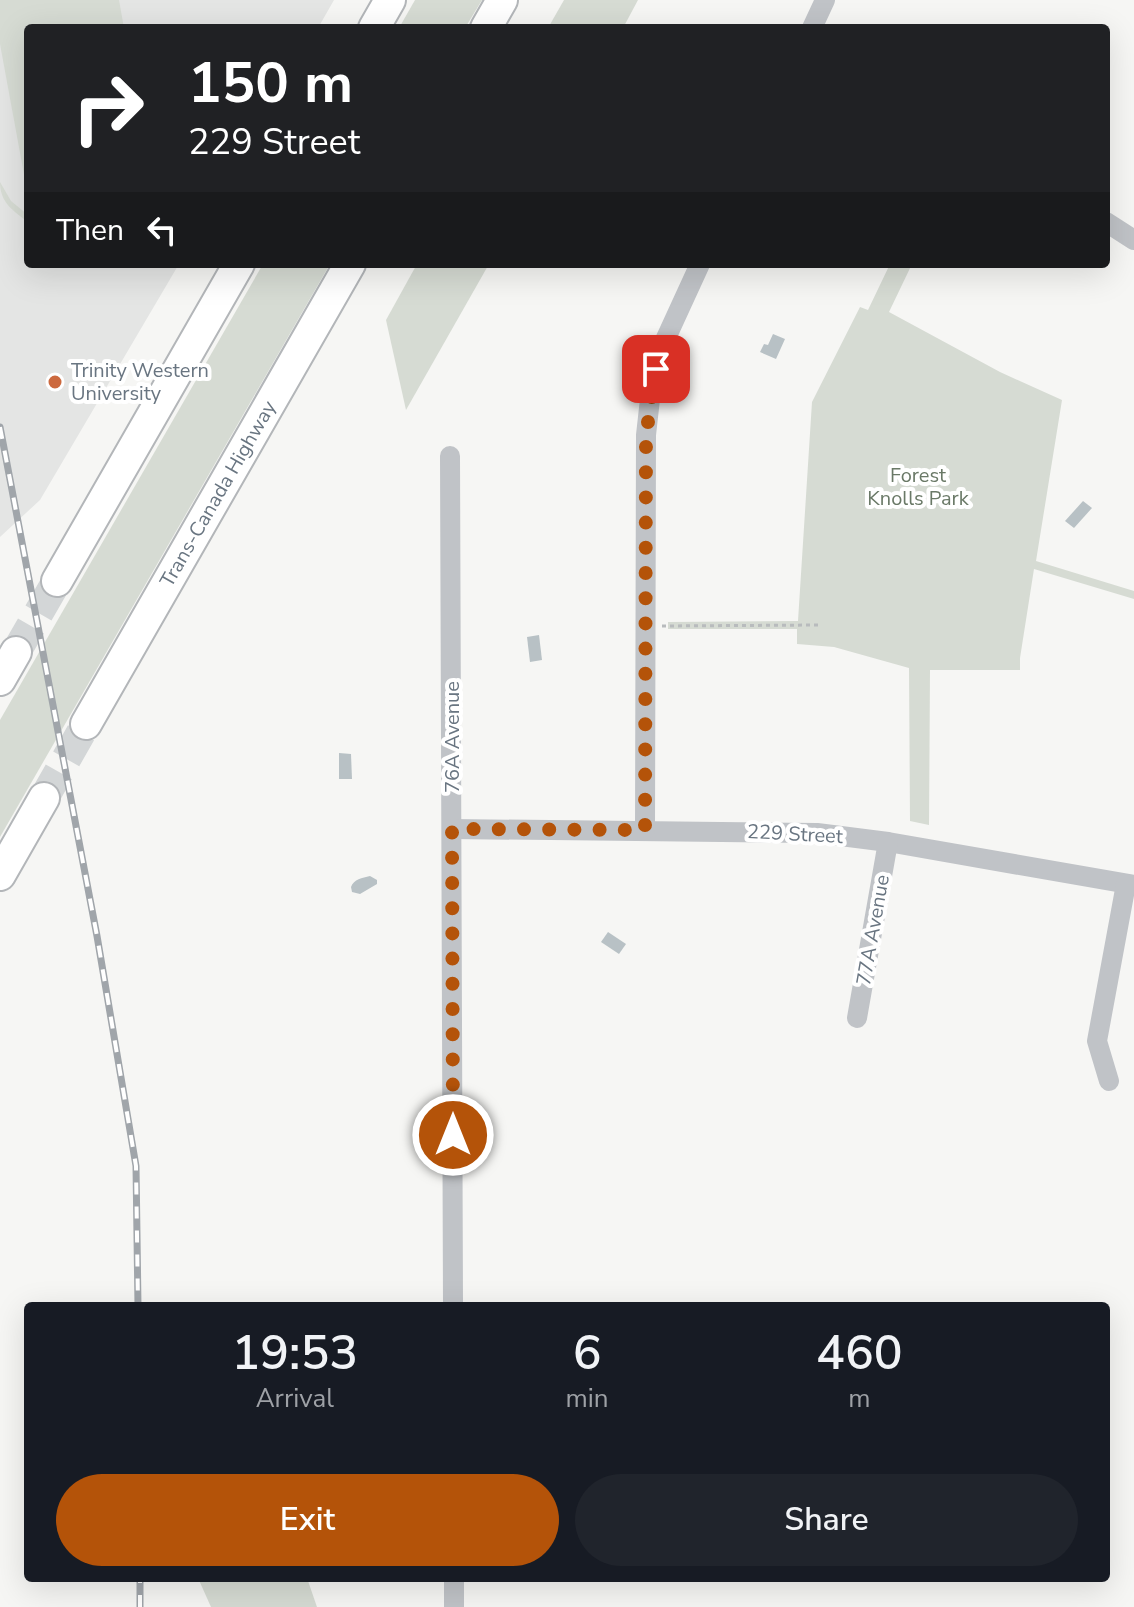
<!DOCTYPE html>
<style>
body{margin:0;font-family:"Nunito Sans",sans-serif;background:#20242c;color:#f1f3f6;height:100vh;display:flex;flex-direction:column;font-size:30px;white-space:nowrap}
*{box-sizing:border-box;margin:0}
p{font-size:26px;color:#9ea1a6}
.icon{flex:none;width:44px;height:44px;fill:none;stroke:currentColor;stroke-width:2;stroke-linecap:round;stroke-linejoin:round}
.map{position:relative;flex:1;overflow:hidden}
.sheet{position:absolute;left:24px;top:1302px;width:1086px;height:280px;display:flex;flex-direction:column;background:#171b24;border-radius:8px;box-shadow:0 8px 32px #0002}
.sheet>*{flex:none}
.guide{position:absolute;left:24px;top:24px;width:1086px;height:244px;border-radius:8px;box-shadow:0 8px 32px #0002;background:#202124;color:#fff;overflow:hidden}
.pin{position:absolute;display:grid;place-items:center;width:68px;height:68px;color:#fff;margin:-34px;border-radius:16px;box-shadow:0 4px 12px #0006}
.me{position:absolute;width:88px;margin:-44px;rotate:0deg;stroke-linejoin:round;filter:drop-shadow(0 0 6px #0008)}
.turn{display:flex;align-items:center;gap:28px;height:168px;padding:0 32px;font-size:36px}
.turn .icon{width:104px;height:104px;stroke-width:2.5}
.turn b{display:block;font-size:56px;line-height:68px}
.then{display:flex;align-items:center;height:76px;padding:0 32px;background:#0003;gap:16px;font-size:30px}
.eta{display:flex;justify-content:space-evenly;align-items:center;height:136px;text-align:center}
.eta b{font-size:48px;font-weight:600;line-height:56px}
.action{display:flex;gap:16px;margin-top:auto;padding:16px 32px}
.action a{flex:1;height:92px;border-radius:48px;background:#b45309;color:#fff;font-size:32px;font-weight:600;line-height:92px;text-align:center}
.action a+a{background:#20242c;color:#f1f3f6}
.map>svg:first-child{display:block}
.built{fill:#e4e5e4}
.green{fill:#d6dbd3}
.water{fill:#b8c1c5}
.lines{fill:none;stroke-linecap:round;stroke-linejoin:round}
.highway-tunnel{stroke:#d3d6d7;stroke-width:30;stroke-dasharray:30 15;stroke-linecap:butt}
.highway-casing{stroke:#b3b6b9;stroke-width:34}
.path{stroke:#b8bbbd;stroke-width:3;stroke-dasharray:4 4;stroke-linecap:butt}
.minor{stroke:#c0c3c7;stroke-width:20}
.highway{stroke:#fff;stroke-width:30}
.rail-casing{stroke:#a0a5aa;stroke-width:7}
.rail{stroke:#fff;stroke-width:4;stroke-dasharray:12;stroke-linecap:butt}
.route{stroke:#b45309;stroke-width:14;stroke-dasharray:0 25.2}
.poi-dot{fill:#cc693e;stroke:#fff;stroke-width:3}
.labels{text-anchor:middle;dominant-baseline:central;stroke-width:8;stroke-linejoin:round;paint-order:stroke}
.poi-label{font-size:20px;fill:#697581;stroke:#fff;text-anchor:start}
.park-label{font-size:20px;fill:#6a7967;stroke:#fff}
.street-label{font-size:20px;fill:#697581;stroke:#fff}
</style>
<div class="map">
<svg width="1134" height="1607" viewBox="0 0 1134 1607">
<rect width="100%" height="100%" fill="#f6f6f4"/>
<path class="built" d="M0,0h334l-16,28h-290v236h151l-139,236 -40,37z"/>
<g class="green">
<path d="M0,0h119l5,28h-96v152h-3l-25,-136z"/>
<path d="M415,0h67l-17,28h-66z"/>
<path d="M564,0h74l-15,28h-75z"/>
<path d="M0,182l11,19 17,14v7c-16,-12 -28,-20 -28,-40z"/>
<path d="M263,264h67l-330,573v-117z"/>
<path d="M417,264h72l-83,146 -20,-90z"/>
<path d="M890,264h22l-23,48 111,60 62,28 -26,161 98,30v8l-100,-30 -14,89v12h-90l-1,155 -19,-4 -1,-153 -75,-21 -37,-3v-15h-129v-7l130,-1 14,-219 48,-95 8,3z"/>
<path d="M198,1578h109l10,29h-106z"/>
</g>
<g class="water">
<path d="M773,334l12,5 -9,20 -16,-7 4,-8 4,1z"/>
<path d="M1083,501l9,7 -18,20 -9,-7z"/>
<path d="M539,635l3,25 -12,2 -3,-25z"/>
<path d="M339,753l12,1 1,25h-13z"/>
<path d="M370,876l7,4v4l-17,10 -8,-2 -1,-5c3,-8 11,-9 19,-11z"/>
<path d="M608,932l18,12 -7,10 -18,-12z"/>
</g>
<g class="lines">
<g class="highway-tunnel">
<path d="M16,652l41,-71"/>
<path d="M44,798l42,-74"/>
</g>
<g class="highway-casing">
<g id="highway">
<path d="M374,28l16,-28"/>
<path d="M486,28l16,-28"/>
<path d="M57,581l182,-317"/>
<path d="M0,680l16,-28"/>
<path d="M86,724l264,-460"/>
<path d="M0,875l44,-77"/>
</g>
</g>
<path class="path" d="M662,626l157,-1"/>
<g class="minor">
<path d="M812,28l13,-28"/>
<path d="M1106,222l28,18"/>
<path d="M450,456l3,850"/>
<path d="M452,829l365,4 71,9 246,43"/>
<path d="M645,830l1,-395 4,-36 11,-50 39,-85"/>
<path d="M857,1018l31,-176"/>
<path d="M1109,1081l-12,-40 29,-157"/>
<path d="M454,1578v29"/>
</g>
<use href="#highway" class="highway"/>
<g class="rail-casing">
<g id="rail">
<path d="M0,427l97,509 39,230 2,140"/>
<path d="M140,1607v-29"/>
</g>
</g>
<use href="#rail" class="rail"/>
</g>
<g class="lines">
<path class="route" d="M453,1135l-1,-306 193,1 1,-395 10,-66"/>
</g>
<circle class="poi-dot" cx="55" cy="382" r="8"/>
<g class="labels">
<g class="poi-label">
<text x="71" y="370">Trinity Western<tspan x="71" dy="23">University</tspan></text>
</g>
<g class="park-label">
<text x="918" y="475">Forest<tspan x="918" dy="23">Knolls Park</tspan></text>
</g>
<g class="street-label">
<text transform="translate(218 494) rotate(-60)">Trans-Canada Highway</text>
<text transform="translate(452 737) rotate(-90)">76A Avenue</text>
<text transform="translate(795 834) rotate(3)">229 Street</text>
<text transform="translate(873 930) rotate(-80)">77A Avenue</text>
</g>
</g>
</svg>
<div class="pin" style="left:656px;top:369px;background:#d93025"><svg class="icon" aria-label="arrive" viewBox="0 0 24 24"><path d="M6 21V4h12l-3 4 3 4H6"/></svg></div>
<svg class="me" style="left:453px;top:1135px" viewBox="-20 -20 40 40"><circle r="17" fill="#b45309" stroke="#fff" stroke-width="3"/><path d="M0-11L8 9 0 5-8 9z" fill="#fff"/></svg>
<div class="guide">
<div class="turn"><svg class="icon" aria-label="right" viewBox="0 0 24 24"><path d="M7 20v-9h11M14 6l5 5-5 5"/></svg><div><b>150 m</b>229 Street</div></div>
<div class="then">Then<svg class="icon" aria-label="left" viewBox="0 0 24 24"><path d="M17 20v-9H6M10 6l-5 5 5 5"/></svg></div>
</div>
<section class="sheet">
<div class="eta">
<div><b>19:53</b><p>Arrival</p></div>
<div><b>6</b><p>min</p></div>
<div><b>460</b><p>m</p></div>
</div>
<div class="action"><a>Exit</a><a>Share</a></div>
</section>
</div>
